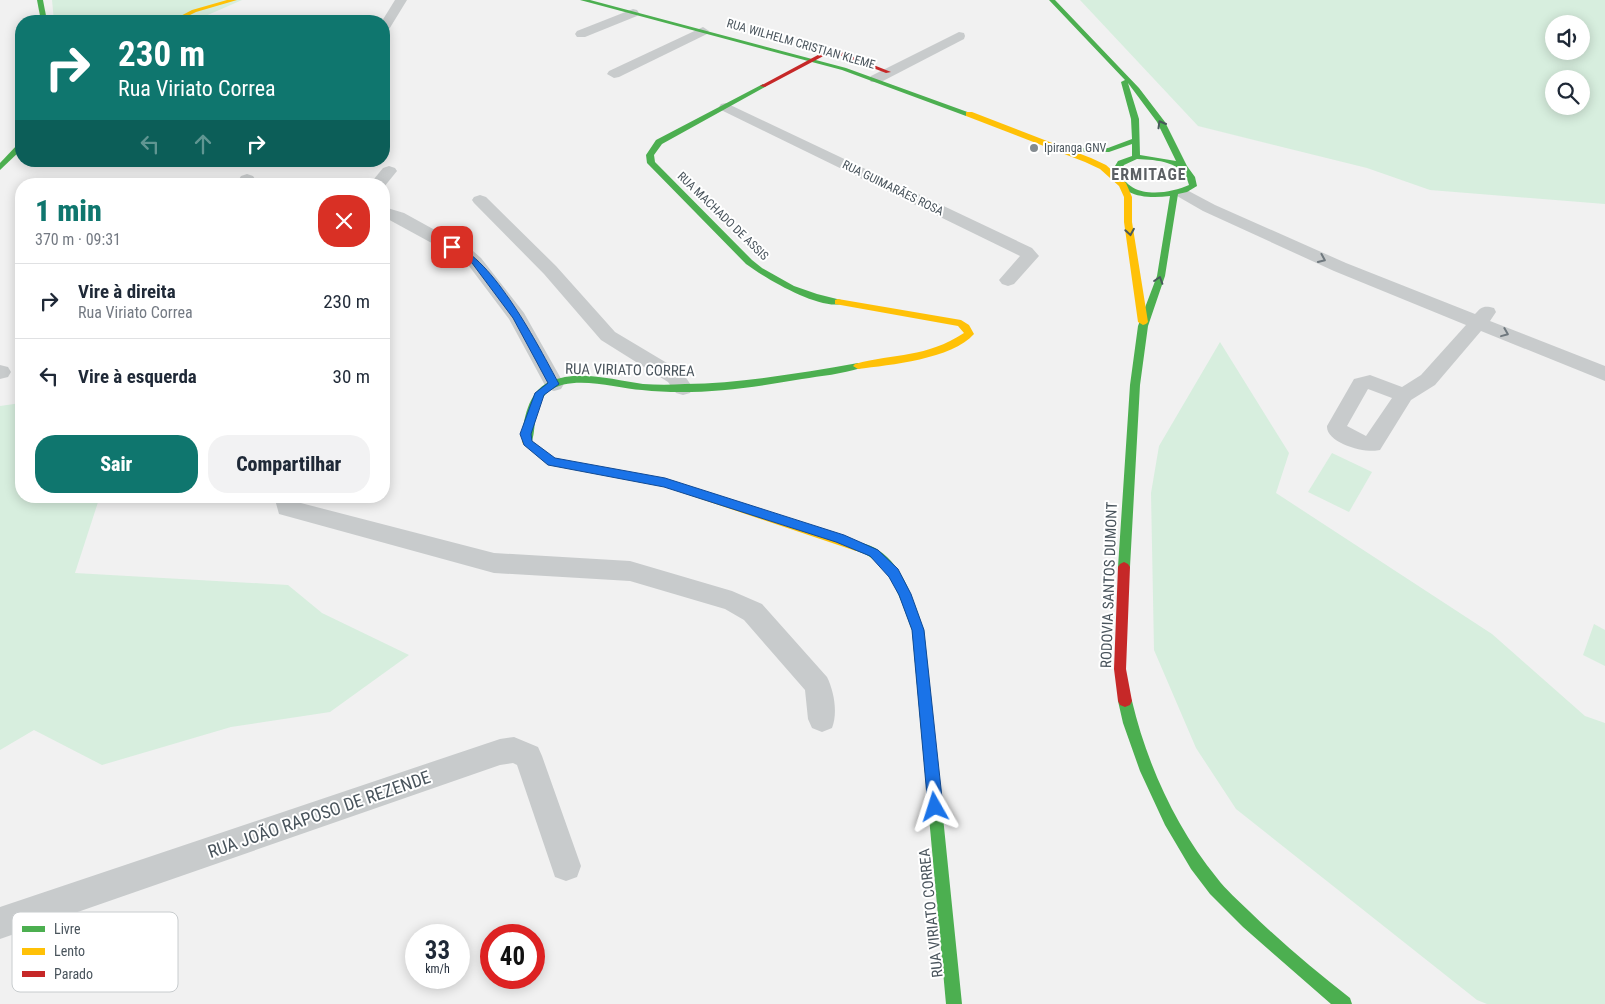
<!DOCTYPE html>
<html lang="pt">
<meta charset="utf-8">
<style>
body{margin:0;font-family:"Roboto Condensed",sans-serif;background:#f2f2f3;color:#1f2937;height:100vh;display:flex;flex-direction:column;font-size:19px;white-space:nowrap}
*{box-sizing:border-box;margin:0}
p{font-size:16px;color:#747a83}
.icon{flex:none;width:28px;height:28px;fill:none;stroke:currentColor;stroke-width:2;stroke-linecap:round;stroke-linejoin:round}
.map{position:relative;flex:1;overflow:hidden}
.drawer{position:absolute;left:15px;top:178px;width:375px;height:325px;display:flex;flex-direction:column;background:#fff;border-radius:20px;box-shadow:0 2px 12px #0003}
.drawer>*{flex:none}
.banner{position:absolute;left:15px;top:15px;width:375px;height:152px;border-radius:20px;box-shadow:0 2px 12px #0003;background:#0f766e;color:#fff;overflow:hidden}
.buttons{position:absolute;left:1545px;top:15px;display:grid;gap:10px}
.buttons a{display:grid;place-items:center;width:45px;height:45px;border-radius:50%;background:#fff;box-shadow:0 2px 12px #0003;font-size:25px}
.speed{position:absolute;left:405px;top:924px;display:flex;gap:10px;font-size:25px;font-weight:700;text-align:center}
.speed>*{display:grid;place-content:center;width:65px;height:65px;border-radius:50%;background:#fff;box-shadow:0 2px 12px #0003;line-height:1}
.speed small{font-size:12px;font-weight:400}
.speed .limit{border:8px solid #d22;background:#fff;color:#111}
.pin{position:absolute;display:grid;place-items:center;width:42px;height:42px;color:#fff;margin:-21px;border-radius:10px;box-shadow:0 2px 8px #0006}
.me{position:absolute;width:55px;margin:-28px;rotate:354deg;stroke-linejoin:round;filter:drop-shadow(0 0 4px #0008)}
.turn{display:flex;align-items:center;gap:18px;height:105px;padding:0 20px;font-size:22px}
.turn .icon{width:65px;height:65px;stroke-width:2.5}
.turn b{display:block;font-size:35px;line-height:42px}
.lanes{display:flex;align-items:center;height:48px;padding:0 20px;background:#0003;justify-content:center;gap:25px;direction:ltr}
.lanes .off{opacity:.35}
.round{display:grid;place-items:center;flex:none;width:52px;height:52px;border-radius:20px;background:#f2f2f3}
.headline{display:flex;align-items:center;justify-content:space-between;height:85px;padding:0 20px}
h1{font-size:30px;font-weight:800;line-height:38px;color:#0f766e}
.primary-button{display:flex;gap:10px;margin-top:auto;padding:10px 20px}
.primary-button a{flex:1;height:58px;border-radius:20px;background:#0f766e;color:#fff;font-size:20px;font-weight:800;line-height:58px;text-align:center}
.primary-button a+a{background:#f2f2f3;color:#1f2937}
ul{padding:0;list-style:none}
li{display:flex;align-items:center;gap:15px;height:75px;padding:0 20px;border-top:1px solid #e0e1e3}
li div{flex:1}
li b{display:block;font-size:19px}
li em{font-style:normal}
.map>svg:first-child{display:block}
.green{fill:#d7eede;fill-rule:evenodd}
.lines{fill:none;stroke-linecap:round;stroke-linejoin:round}
.street{fill:#c8cbcc;fill-rule:evenodd}
.fast{fill:#4caf50;fill-rule:evenodd}
.slow{fill:#ffc107;fill-rule:evenodd}
.jam{fill:#c62828;fill-rule:evenodd}
.oneway{stroke:#49595b}
.oneway2{stroke:#6f787e}
.route{fill:#1a73e8;stroke:#114b97}
.poi-dot{fill:#848b90;stroke:#fff;stroke-width:2}
.labels{text-anchor:middle;dominant-baseline:central;stroke-width:4;stroke-linejoin:round;paint-order:stroke}
.far-street-label{font-size:12px;fill:#49545c;stroke:#fff}
.far-poi-label{font-size:12px;fill:#49545c;stroke:#fff;text-anchor:start}
.street-label{font-size:15px;fill:#49545c;stroke:#fff}
.far-district-label{font-size:16px;font-weight:bold;letter-spacing:1px;fill:#5c6064;stroke:#fff}
.near-street-label{font-size:18px;fill:#49545c;stroke:#fff}
.key{fill:#fff;stroke:#c8ccce;stroke-width:1}
.key-label{font-size:14px;fill:#49545c}
</style>
<div class="map">
<svg width="1605" height="1004" viewBox="0 0 1605 1004">
<rect width="100%" height="100%" fill="#f1f1f1"/>
<g class="green">
<path d="M52,0h190l-48,21h-140z"/>
<path d="M1080,0h525v204l-175,-14 -63,-22 -169,-42zM1554,24h27v27h-27zM1554,79h27v27h-27z"/>
<path d="M1220,342l69,111 -13,40 216,141 93,82 20,7v281h-118l-10,-4 -241,-191 -40,-61 -42,-98 -3,-157 8,-47z"/>
<path d="M21,403v93h79l-25,77 213,12 34,28 87,42 -79,57 -99,15 -129,38 -68,-35 -34,20v-344z"/>
<path d="M1332,453l40,19 -23,40 -41,-20z"/>
<path d="M1594,624l11,6v36l-22,-11z"/>
</g>
<g class="lines">
<g class="street">
<path d="M395,0h12l-19,31 -4,1v-11h-2z"/>
<path d="M633,9l4,1 2,3 -2,3 -52,21h-8l-2,-3 2,-3z"/>
<path d="M703,27l6,4 -2,3 -88,43 -5,1 -7,-4 2,-3z"/>
<path d="M959,32l5,1 1,3 -1,3 -83,43h-10l-2,-3 2,-3z"/>
<path d="M726,103l306,145 7,8 -25,28 -6,2 -6,-2 -3,-4 21,-24 -299,-146 -2,-3 2,-3z"/>
<path d="M389,166l6,2 2,3 -13,16v-3h-14l13,-16z"/>
<path d="M247,174l6,2 2,3 -3,5h-16l5,-8z"/>
<path d="M1183,188l32,17 131,58 129,51c6,-7 9,-9 19,-6l2,4 -6,9 115,45v15l-124,-50 -46,54 -24,15 -31,50c-14,4 -54,-7 -53,-24l27,-47 16,-4 32,12 19,-12 45,-50 -132,-54 -131,-60 -26,-15 -2,-3 2,-3zM1368,389l24,9 -26,38 -19,-10z"/>
<path d="M480,195l6,2 70,69 59,66 67,40 11,16 -3,5 -7,2 -7,-2 -8,-11 -67,-42 -57,-66 -70,-71 -2,-3 2,-3z"/>
<path d="M384,207l20,6 69,38 8,7 43,55 40,71 -3,5 -7,2 -7,-2 -38,-70 -40,-53 -8,-7 -77,-42z"/>
<path d="M0,365l8,2 3,5 -3,5 -8,2z"/>
<path d="M274,496h22l1,6 197,51 136,8 102,30 30,13 65,73c7,14 11,36 5,51l-10,4 -10,-4 -4,-9 -3,-29 -61,-70 -19,-11 -95,-28 -136,-8 -215,-59z"/>
<path d="M514,737l24,10 4,9 39,110 -4,11 -11,4 -11,-4 -38,-112 -4,-2 -13,2 -500,174v-32l500,-168z"/>
</g>
<g class="fast">
<path d="M37,0h6l4,21h-6z"/>
<path d="M580,0h10l256,68 127,46 -7,2 -124,-46z"/>
<path d="M1049,0h6l84,88 26,34 22,44 8,11 2,9 -10,6 -9,2 -13,82 -17,50 -8,59 -10,182 -2,3 -4,2 -4,-2 -2,-3 12,-182 8,-59 19,-50 13,-80c-24,3 -50,1 -58,-25l6,-10 14,-5v-12l-23,8h-46l-4,-2 4,-2h45l24,-9 -1,-20 -10,-37 4,-2zM1128,83l29,39 19,39 -36,-6 -1,-36zM1137,159c20,1 47,2 52,26 -22,10 -61,14 -69,-14l4,-6z"/>
<path d="M763,84l3,2 -1,1 -103,57 -8,11 1,7 97,98 10,8 32,18 23,8 24,6v4c-24,5 -76,-26 -95,-40l-99,-101 -1,-8 10,-15z"/>
<path d="M18,144h3v6l-21,20v-7z"/>
<path d="M858,363l5,3 -2,2c-19,6 -40,8 -59,11 -52,9 -107,17 -160,11 -26,-2 -70,-16 -93,1 -19,16 -11,36 -18,53l-4,1 -5,-4c1,-21 6,-49 27,-59 30,-13 63,-2 94,2 14,1 28,1 42,0 58,-1 116,-11 173,-21z"/>
<path d="M856,541c7,3 16,4 22,9 26,16 36,53 46,80l38,374h-16l-34,-374c-10,-26 -18,-57 -42,-73 -5,-4 -12,-5 -18,-8l-2,-3 2,-3z"/>
<path d="M1125,695l5,2 2,4c15,63 44,127 85,177 9,12 21,22 32,33 32,31 66,60 101,87l2,6h-21l-88,-77 -33,-33 -19,-25 -26,-44 -25,-54 -17,-48 -5,-22 2,-4z"/>
</g>
<g class="slow">
<path d="M227,0h10l-41,12 -18,9h-7l21,-11z"/>
<path d="M966,112h6l119,46 15,7 20,18 6,14v25l16,100 -2,2 -3,1 -5,-3 -14,-100v-25l-5,-11 -19,-17 -15,-7 -119,-46z"/>
<path d="M838,299l123,21 8,5 5,9c-22,25 -84,31 -116,35l-5,-3 2,-2c40,-11 71,-6 109,-31l-6,-7 -123,-22v-4z"/>
<path d="M527,437l28,22 110,20 195,64 2,3 -2,3 -4,2 -191,-64 -117,-22 -25,-21 -1,-3z"/>
</g>
<g class="jam">
<path d="M831,48l60,24 -5,1 -55,-21 -66,35 -5,-1z"/>
<path d="M1124,562l4,2 2,3 -4,102 6,32 -2,4 -5,2 -5,-2 -2,-4 -4,-32 4,-102 2,-3z"/>
</g>
</g>
<defs><path id="oneway-chevron" d="M-2-3.5L2.5 0L-2 3.5" fill="none" stroke-width="1.6" stroke-linecap="round" stroke-linejoin="round" transform="scale(1.25)"/></defs>
<g class="oneway">
<use href="#oneway-chevron" transform="translate(1161 124) rotate(-120)"/>
<use href="#oneway-chevron" transform="translate(1130 232) rotate(81)"/>
<use href="#oneway-chevron" transform="translate(1159 280) rotate(-72)"/>
</g>
<g class="oneway2">
<use href="#oneway-chevron" transform="translate(1322 259) rotate(24)"/>
<use href="#oneway-chevron" transform="translate(1505 333) rotate(22)"/>
</g>
<path class="route" d="M452,244c41,13 87,103 107,140l-15,11 -13,39 1,7 23,17 110,20 179,57 34,15 20,19 13,25 13,36 19,177 -3,5 -5,2 -5,-2 -2,-5 -16,-177 -13,-35 -10,-18 -19,-21 -34,-14 -172,-55 -116,-22 -24,-20 -4,-11 15,-41 13,-10 -35,-65 -41,-55 -23,-14 -1,-2z"/>
<circle class="poi-dot" cx="1034" cy="148" r="5"/>
<g class="labels">
<g class="far-street-label">
<text transform="translate(801 44) rotate(16)">RUA WILHELM CRISTIAN KLEME</text>
<text transform="translate(893 188) rotate(26)">RUA GUIMARÃES ROSA</text>
<text transform="translate(723 216) rotate(44)">RUA MACHADO DE ASSIS</text>
</g>
<g class="far-poi-label">
<text x="1044" y="148">Ipiranga GNV</text>
</g>
<g class="street-label">
<text transform="translate(630 370) rotate(1)">RUA VIRIATO CORREA</text>
<text transform="translate(1109 585) rotate(-88)">RODOVIA SANTOS DUMONT</text>
<text transform="translate(931 913) rotate(-96)">RUA VIRIATO CORREA</text>
</g>
<g class="far-district-label">
<text x="1149" y="174">ERMITAGE</text>
</g>
<g class="near-street-label">
<text transform="translate(319 814) rotate(-19)">RUA JOÃO RAPOSO DE REZENDE</text>
</g>
</g>
<rect x="12" y="912" width="166" height="80" rx="8" class="key"/>
<rect x="22" y="926" width="23" height="6" fill="#4caf50"/>
<rect x="22" y="948" width="23" height="7" fill="#ffc107"/>
<rect x="22" y="971" width="23" height="6" fill="#c62828"/>
<g class="key-label">
<text x="54" y="934">Livre</text>
<text x="54" y="956">Lento</text>
<text x="54" y="979">Parado</text>
</g>
</svg>
<div class="buttons">
<a><svg class="icon" aria-label="sound" viewBox="0 0 24 24"><path d="M4 9h4l5-4v14l-5-4H4zM17 9q2 3 0 6"/></svg></a>
<a><svg class="icon" aria-label="search" viewBox="0 0 24 24"><circle cx="10" cy="10" r="6"/><path d="M15 15l6 6"/></svg></a>
</div>
<div class="speed"><div>33<small>km/h</small></div><div class="limit">40</div></div>
<div class="pin" style="left:452px;top:247px;background:#d93025"><svg class="icon" aria-label="arrive" viewBox="0 0 24 24"><path d="M6 21V4h12l-3 4 3 4H6"/></svg></div>
<svg class="me" style="left:935px;top:807px" viewBox="-20 -20 40 40"><path d="M0-17L14 15 0 8-14 15z" fill="#1a73e8" stroke="#fff" stroke-width="4"/></svg>
<div class="banner">
<div class="turn"><svg class="icon" aria-label="right" viewBox="0 0 24 24"><path d="M7 20v-9h11M14 6l5 5-5 5"/></svg><div><b>230 m</b>Rua Viriato Correa</div></div>
<div class="lanes"><svg class="icon off" aria-label="left" viewBox="0 0 24 24"><path d="M17 20v-9H6M10 6l-5 5 5 5"/></svg><svg class="icon off" aria-label="ahead" viewBox="0 0 24 24"><path d="M12 20V5M6 11l6-6 6 6"/></svg><svg class="icon" aria-label="right" viewBox="0 0 24 24"><path d="M7 20v-9h11M14 6l5 5-5 5"/></svg></div>
</div>
<section class="drawer">
<div class="headline"><div><h1>1 min</h1><p>370 m · 09:31</p></div><a class="round" style="background:#d93025;color:#fff"><svg class="icon" aria-label="close" viewBox="0 0 24 24"><path d="M6 6l12 12M18 6L6 18"/></svg></a></div>
<ul>
<li><svg class="icon" aria-label="right" viewBox="0 0 24 24"><path d="M7 20v-9h11M14 6l5 5-5 5"/></svg><div><b>Vire à direita</b><p>Rua Viriato Correa</p></div><em>230 m</em></li>
<li><svg class="icon" aria-label="left" viewBox="0 0 24 24"><path d="M17 20v-9H6M10 6l-5 5 5 5"/></svg><div><b>Vire à esquerda</b></div><em>30 m</em></li>
</ul>
<div class="primary-button"><a>Sair</a><a>Compartilhar</a></div>
</section>
</div>
